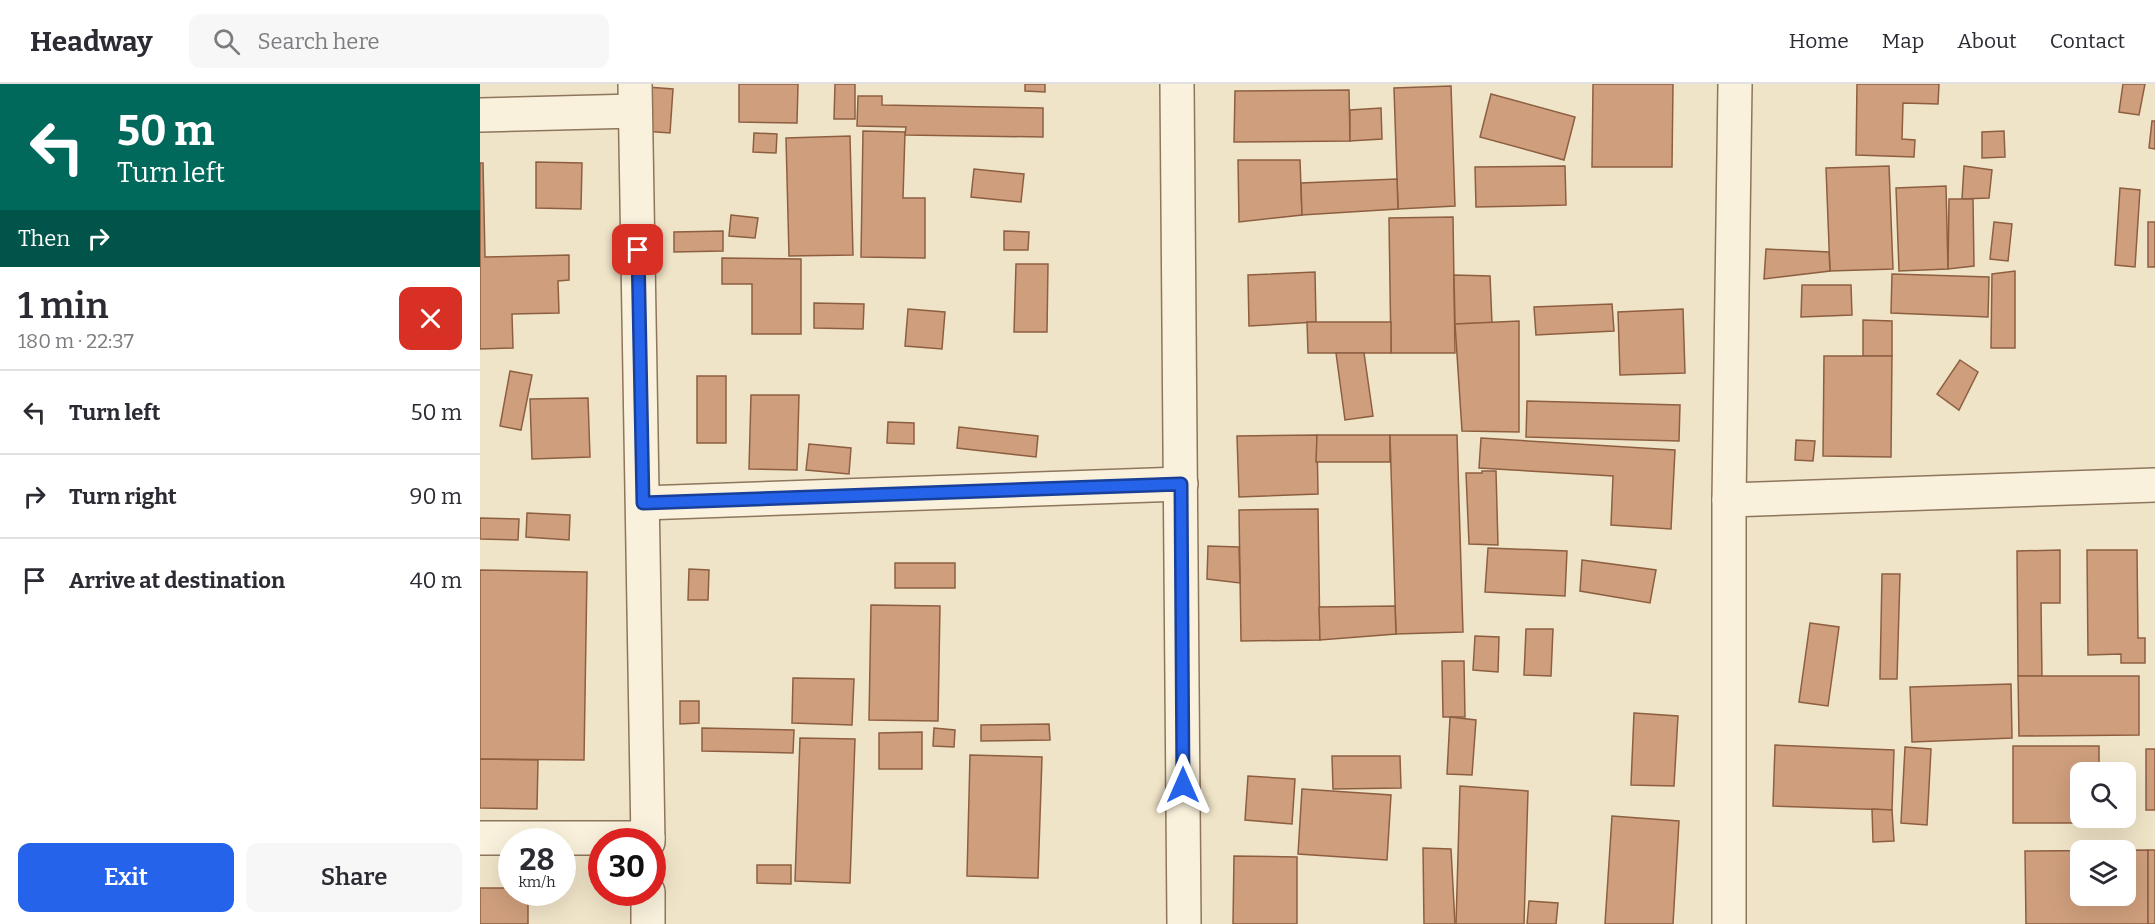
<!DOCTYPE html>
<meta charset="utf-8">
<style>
body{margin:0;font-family:Bitter,serif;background:#f7f7f7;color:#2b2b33;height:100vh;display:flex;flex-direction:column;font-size:22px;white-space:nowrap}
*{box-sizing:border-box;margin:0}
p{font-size:20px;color:#7c7c81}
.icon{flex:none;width:33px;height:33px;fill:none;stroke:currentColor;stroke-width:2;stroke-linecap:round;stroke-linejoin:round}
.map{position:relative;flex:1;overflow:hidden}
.panel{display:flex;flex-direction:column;background:#fff;width:480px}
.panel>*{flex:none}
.hud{background:#00695c;color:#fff;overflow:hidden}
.buttons{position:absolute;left:1590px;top:678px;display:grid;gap:12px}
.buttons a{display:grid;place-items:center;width:66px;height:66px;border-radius:12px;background:#fff;box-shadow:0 6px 24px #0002;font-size:30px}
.speed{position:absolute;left:18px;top:744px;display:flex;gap:12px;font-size:30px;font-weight:700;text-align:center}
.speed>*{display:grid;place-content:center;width:78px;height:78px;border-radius:50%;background:#fff;box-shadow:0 6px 24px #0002;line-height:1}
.speed small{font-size:15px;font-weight:400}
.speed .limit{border:9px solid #d22;background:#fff;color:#111}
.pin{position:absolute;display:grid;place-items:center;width:51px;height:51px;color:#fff;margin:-26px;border-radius:12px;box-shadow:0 3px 9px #0006}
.me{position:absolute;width:66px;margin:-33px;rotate:0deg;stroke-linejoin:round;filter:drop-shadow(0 0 4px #0008)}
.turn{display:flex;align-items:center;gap:21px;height:126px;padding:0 18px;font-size:27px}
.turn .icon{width:78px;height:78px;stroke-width:2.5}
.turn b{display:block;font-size:42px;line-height:51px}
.then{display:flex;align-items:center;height:57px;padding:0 18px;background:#0003;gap:12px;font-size:22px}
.round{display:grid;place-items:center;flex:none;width:63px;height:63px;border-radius:12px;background:#f7f7f7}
.headline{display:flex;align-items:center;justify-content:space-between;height:102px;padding:0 18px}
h1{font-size:36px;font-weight:600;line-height:45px}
.cta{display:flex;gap:12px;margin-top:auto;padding:12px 18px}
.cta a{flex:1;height:69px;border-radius:12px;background:#2563eb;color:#fff;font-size:24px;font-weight:600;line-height:69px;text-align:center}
.cta a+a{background:#f7f7f7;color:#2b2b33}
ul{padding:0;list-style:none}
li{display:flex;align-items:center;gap:18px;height:84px;padding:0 18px;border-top:2px solid #e1e1e2}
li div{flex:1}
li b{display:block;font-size:22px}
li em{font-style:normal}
header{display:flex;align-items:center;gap:36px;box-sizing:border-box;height:84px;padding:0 30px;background:#fff;border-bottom:2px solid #e1e1e2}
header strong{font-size:28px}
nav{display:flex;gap:33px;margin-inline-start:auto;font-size:21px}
.search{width:420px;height:54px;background:#f7f7f7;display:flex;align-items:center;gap:15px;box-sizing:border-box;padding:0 21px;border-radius:12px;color:#7c7c81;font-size:22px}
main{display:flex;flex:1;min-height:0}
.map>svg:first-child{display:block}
.building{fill:#cf9f7d;stroke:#8d5f41;stroke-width:1.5;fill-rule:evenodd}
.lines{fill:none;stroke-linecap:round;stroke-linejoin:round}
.minor-casing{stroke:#8d765c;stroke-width:36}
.minor{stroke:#faf1dc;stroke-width:33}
.route-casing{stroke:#184099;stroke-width:15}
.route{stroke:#2563eb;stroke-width:10}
</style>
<header>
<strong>Headway</strong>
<div class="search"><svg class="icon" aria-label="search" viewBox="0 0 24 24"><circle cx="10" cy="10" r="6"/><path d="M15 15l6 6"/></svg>Search here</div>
<nav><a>Home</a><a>Map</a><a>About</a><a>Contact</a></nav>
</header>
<main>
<section class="panel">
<div class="hud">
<div class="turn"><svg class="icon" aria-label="left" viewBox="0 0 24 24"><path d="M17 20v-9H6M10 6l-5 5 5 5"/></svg><div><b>50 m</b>Turn left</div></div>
<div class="then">Then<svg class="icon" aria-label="right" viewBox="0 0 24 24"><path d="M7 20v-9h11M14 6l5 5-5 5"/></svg></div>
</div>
<div class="headline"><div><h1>1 min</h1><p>180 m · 22:37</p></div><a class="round" style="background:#d93025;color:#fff"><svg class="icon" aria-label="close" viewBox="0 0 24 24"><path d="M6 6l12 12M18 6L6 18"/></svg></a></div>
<ul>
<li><svg class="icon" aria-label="left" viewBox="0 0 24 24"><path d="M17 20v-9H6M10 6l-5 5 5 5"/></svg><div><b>Turn left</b></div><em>50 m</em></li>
<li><svg class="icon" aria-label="right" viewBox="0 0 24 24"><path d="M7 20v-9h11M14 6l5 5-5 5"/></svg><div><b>Turn right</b></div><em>90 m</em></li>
<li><svg class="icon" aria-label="arrive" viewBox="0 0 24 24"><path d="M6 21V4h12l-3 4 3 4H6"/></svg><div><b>Arrive at destination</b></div><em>40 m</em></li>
</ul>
<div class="cta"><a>Exit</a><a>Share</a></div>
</section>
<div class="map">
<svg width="1675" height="840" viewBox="0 0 1675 840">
<rect width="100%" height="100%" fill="#f0e4c8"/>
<g class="building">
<path d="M259,0h59l-1,39 -58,-1z"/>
<path d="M355,0h20v35h-21z"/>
<path d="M545,0h20v8l-20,-1z"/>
<path d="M1113,0h80l-1,83h-80z"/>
<path d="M1377,0h82l-1,20 -35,-1 -1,36 13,1 -1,17 -58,-2z"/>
<path d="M1643,0h22l-6,31 -20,-3z"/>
<path d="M971,2l4,120 -57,3 -4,-121z"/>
<path d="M167,3l26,2 -3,44 -26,-2z"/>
<path d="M869,6l1,51 -116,1 1,-51z"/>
<path d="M1011,10l84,23 -11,43 -84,-23z"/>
<path d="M378,12h24v9l161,3v29l-138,-2 1,-8 -49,-1z"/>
<path d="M901,24l1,31 -32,2v-31z"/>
<path d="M1672,37h3v28l-6,-1z"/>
<path d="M383,47l42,1 -2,66h22v60l-64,-1z"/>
<path d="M1524,47l1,26 -23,1v-26z"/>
<path d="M274,49l23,1 -1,19 -23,-1z"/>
<path d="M370,52l3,119 -64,1 -3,-118z"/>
<path d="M758,76h62l2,55 -63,7z"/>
<path d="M56,78l46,1 -1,46 -45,-1z"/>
<path d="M0,79h3l2,94 84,-2v25l-11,1 1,32 -47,1 1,34 -33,1z"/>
<path d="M1085,82l1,39 -90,2 -1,-40z"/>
<path d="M1409,82l4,103 -63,2 -4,-103z"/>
<path d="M1484,82l28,4 -3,28 -27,1z"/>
<path d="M494,85l50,5 -3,28 -50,-5z"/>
<path d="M917,95l1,30 -96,6 -1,-32z"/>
<path d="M1466,102l2,83 -49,2 -3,-83z"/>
<path d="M1640,104l20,2 -5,77 -20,-2z"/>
<path d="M1469,115h24l1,67 -26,3z"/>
<path d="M251,131l27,3 -3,20 -26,-2z"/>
<path d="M973,133l2,136h-64l-2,-135z"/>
<path d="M1514,138l18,2 -4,37 -18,-2z"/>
<rect x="1668" y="138" width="7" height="45"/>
<path d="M243,147v20l-49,1v-20z"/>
<path d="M524,147l25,1 -1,18h-24z"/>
<path d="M1286,165l63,3 1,19 -66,8z"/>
<path d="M242,174l79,1v75h-49v-50h-30z"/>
<path d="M536,180h32l-1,68h-33z"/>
<path d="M1535,187v77h-24l1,-74z"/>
<path d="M835,188l1,50 -67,4 -1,-51z"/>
<path d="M1412,190l97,3 -1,40 -97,-4z"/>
<path d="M974,191l36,1 2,47 -37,1z"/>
<path d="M1322,201h49l1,30 -51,2z"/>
<path d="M334,219l50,1 -1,25 -49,-1z"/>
<path d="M1132,220l2,27 -78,4 -2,-28z"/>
<path d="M428,225l37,3 -3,37 -37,-3z"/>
<path d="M1203,225l2,64 -65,2 -2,-63z"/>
<path d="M1383,236l29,1v35h-29z"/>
<path d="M1039,237v111l-57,-1 -7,-107z"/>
<path d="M827,238h84v31h-83z"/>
<path d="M856,269h28l9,63 -28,4z"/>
<path d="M1344,272h68l-1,101 -68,-1z"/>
<path d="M1480,276l18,12 -19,38 -22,-16z"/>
<path d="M30,287l22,4 -11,55 -21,-4z"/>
<rect x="217" y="292" width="29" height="67"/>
<path d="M271,311h48l-2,75 -48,-1z"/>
<path d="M108,314l2,59 -58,2 -2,-60z"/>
<path d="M1047,317l153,4 -1,36 -153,-4z"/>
<path d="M408,338l26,1v21l-27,-1z"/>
<path d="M479,343l79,9 -2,21 -79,-9z"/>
<path d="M837,351l1,59 -79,3 -2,-61z"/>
<path d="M837,351h73v27h-74z"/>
<path d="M910,351h67l6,197 -67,2z"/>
<path d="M1001,354l194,12 -4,79 -60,-4 2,-49 -134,-8z"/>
<path d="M1316,356l19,1 -2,20 -18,-1z"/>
<path d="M329,360l42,4 -2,26 -43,-4z"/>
<path d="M1002,387h14l2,74 -29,-1 -3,-71h16z"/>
<path d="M838,425l2,131 -79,1 -2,-131z"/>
<path d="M47,429l43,2 -1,25 -43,-3z"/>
<path d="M0,434l39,1 -1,21 -38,-1z"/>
<path d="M728,462l31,1 1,36 -33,-4z"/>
<path d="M1008,464l79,3 -2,45 -80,-4z"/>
<path d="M1580,466v53h-19l1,73h-24l-1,-125z"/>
<path d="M1607,466h50l1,88h7v25h-24v-9l-33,1z"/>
<path d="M1102,476l74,10 -6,33 -70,-12z"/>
<rect x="415" y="479" width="60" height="25"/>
<path d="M209,485l20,1 -1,30h-20z"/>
<path d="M0,486l107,2 -3,188 -104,-1z"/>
<path d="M1402,490h18l-3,105h-17z"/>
<path d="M391,521l69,1 -2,115 -69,-1z"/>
<path d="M915,522l1,28 -76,6 -1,-33z"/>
<path d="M1330,539l29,4 -11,79 -29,-4z"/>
<path d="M1046,545h27l-2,47 -27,-1z"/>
<path d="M995,552l24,1 -1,35 -25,-2z"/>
<path d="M962,577h22l1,56h-22z"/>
<path d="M1538,592h121v59l-120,1z"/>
<path d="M313,594l61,1 -2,46 -60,-2z"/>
<path d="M1531,600l1,54 -100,4 -2,-55z"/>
<path d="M200,617h19v22l-19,1z"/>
<path d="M1154,629l44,3 -4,70 -43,-1z"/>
<path d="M970,633l26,3 -4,55 -25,-1z"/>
<path d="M569,640l1,16 -69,1v-16z"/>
<path d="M222,644l92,2 -1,23 -91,-2z"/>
<path d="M454,644l21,2 -1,17 -21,-1z"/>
<path d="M442,648v37h-43v-36z"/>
<path d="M320,654l55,1 -5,144 -55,-2z"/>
<path d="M1295,661l119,5 -2,60 -119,-4z"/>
<path d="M1533,662h86v26h-19v46h19v5h-86z"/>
<path d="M1425,663l26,2 -4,76 -26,-2z"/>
<rect x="1666" y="665" width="9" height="61"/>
<path d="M490,671l72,2 -4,121 -71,-2z"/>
<path d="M852,672h68l1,32 -68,1z"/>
<path d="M0,675l58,1 -1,49 -57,-1z"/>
<path d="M768,692l47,3 -3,45 -47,-4z"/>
<path d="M980,702l68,5 -4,133h-68z"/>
<path d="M822,705l89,6 -4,65 -89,-6z"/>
<path d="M1392,725l20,1 2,31 -21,1z"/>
<path d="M1132,732l67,5 -6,103h-68z"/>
<path d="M943,764l28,1 4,75h-31z"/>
<path d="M1668,766v74h-122l-1,-73zM1600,766h46v46h-46z"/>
<rect x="1668" y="766" width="7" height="74"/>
<path d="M754,772l63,1v67h-64z"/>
<path d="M277,781h34v19l-34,-1z"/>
<path d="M0,804h32v4h16v32h-48z"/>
<path d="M1049,817l29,2 -2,21h-29z"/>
</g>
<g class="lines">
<g class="minor-casing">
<g id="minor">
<path d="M155,0l13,758"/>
<path d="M697,0l7,840"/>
<path d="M0,31l155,-4"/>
<path d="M1249,416l426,-15"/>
<path d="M163,419l538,-19"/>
<path d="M0,754h168"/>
<path d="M168,840v-32"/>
<path d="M1249,840v-424l6,-416"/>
</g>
</g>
<use href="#minor" class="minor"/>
</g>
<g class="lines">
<g class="route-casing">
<path id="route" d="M158,166l5,253 538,-19 2,301"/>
</g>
<use href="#route" class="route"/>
</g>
</svg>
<div class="buttons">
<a><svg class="icon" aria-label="search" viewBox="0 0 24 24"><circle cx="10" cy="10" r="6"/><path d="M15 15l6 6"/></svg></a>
<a><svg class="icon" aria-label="layers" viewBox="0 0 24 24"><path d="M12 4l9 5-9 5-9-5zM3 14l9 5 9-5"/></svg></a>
</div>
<div class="speed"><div>28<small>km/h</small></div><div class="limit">30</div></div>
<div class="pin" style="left:158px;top:166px;background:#d93025"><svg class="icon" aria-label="arrive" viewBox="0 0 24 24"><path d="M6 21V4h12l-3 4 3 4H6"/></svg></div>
<svg class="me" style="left:703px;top:701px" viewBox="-20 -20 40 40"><path d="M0-17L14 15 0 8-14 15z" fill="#2563eb" stroke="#fff" stroke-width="4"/></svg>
</div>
</main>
